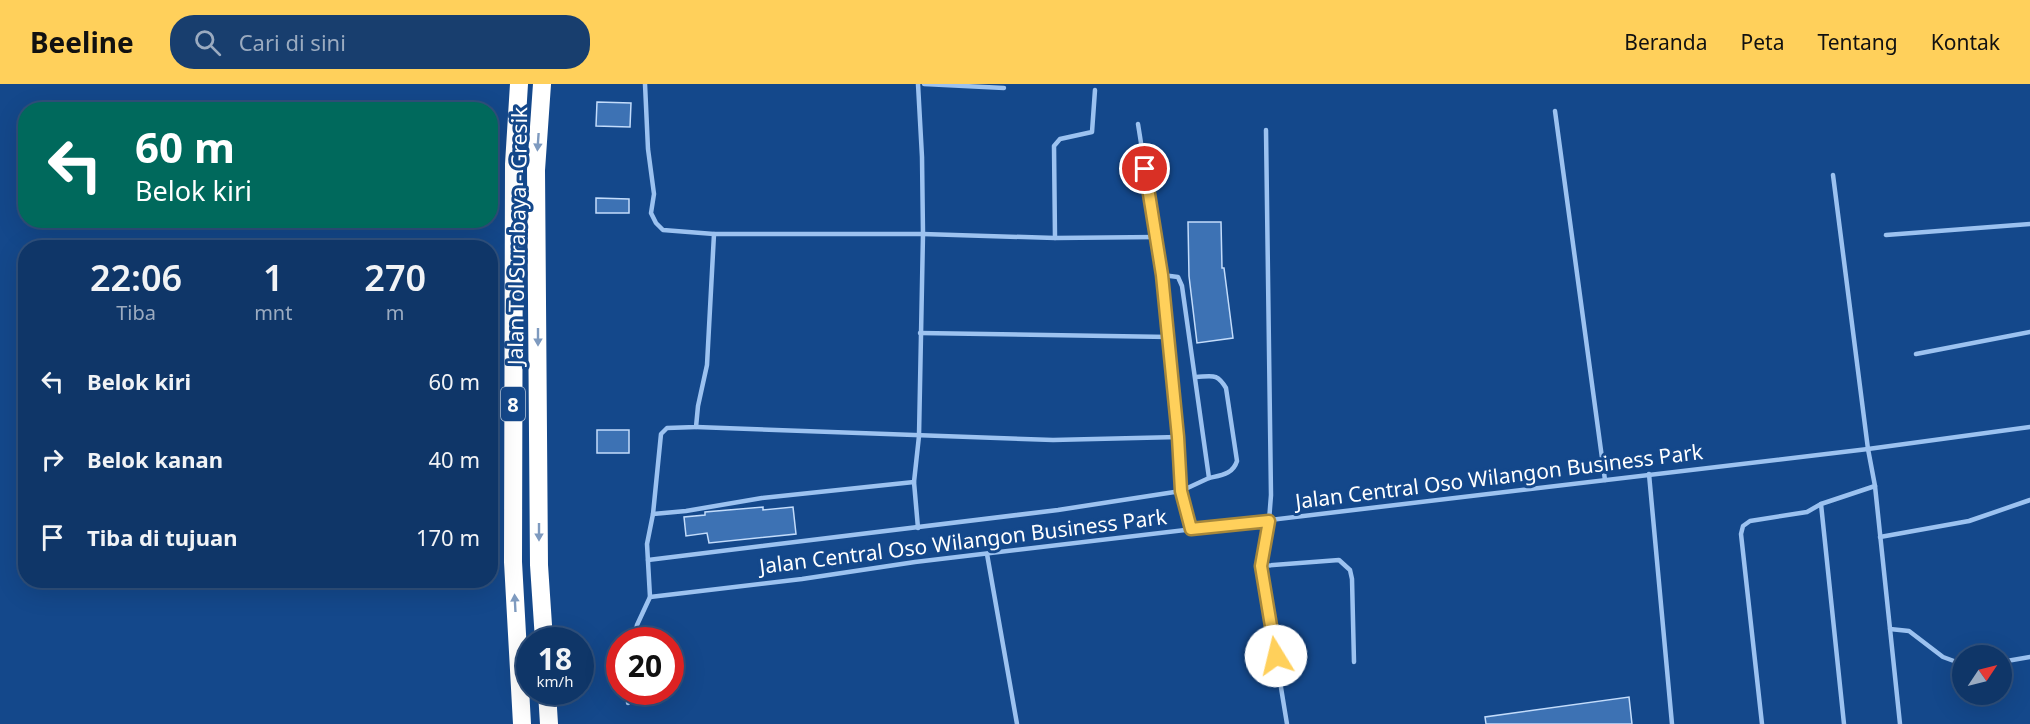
<!DOCTYPE html>
<html lang="id">
<style>
body{margin:0;font-family:"Noto Sans",sans-serif;background:#183e6e;color:#f1f3f6;height:100vh;display:flex;flex-direction:column;font-size:22px;white-space:nowrap}
*{box-sizing:border-box;margin:0}
p{font-size:20px;color:#9babc0}
.icon{flex:none;width:33px;height:33px;fill:none;stroke:currentColor;stroke-width:2;stroke-linecap:round;stroke-linejoin:round}
.map{position:relative;flex:1;overflow:hidden}
.details{position:absolute;left:18px;top:156px;width:480px;height:348px;display:flex;flex-direction:column;background:#0f3668;border-radius:24px;box-shadow:0 6px 24px #0002,0 0 0 2px #2f507c}
.details>*{flex:none}
.banner{position:absolute;left:18px;top:18px;width:480px;height:126px;border-radius:24px;box-shadow:0 6px 24px #0002,0 0 0 2px #2f507c;background:#00695c;color:#fff;overflow:hidden}
.needle{width:39px;rotate:55deg}
.buttons{position:absolute;left:1952px;top:561px;display:grid;gap:12px}
.buttons a{display:grid;place-items:center;width:60px;height:60px;border-radius:50%;background:#0f3668;box-shadow:0 6px 24px #0002,0 0 0 2px #2f507c;font-size:30px}
.speed{position:absolute;left:516px;top:543px;display:flex;gap:12px;font-size:30px;font-weight:700;text-align:center}
.speed>*{display:grid;place-content:center;width:78px;height:78px;border-radius:50%;background:#0f3668;box-shadow:0 6px 24px #0002,0 0 0 2px #2f507c;line-height:1}
.speed small{font-size:15px;font-weight:400}
.speed .limit{border:9px solid #d22;background:#fff;color:#111}
.pin{position:absolute;display:grid;place-items:center;width:51px;height:51px;color:#fff;margin:-26px;border:3px solid #fff;border-radius:50%;box-shadow:0 2px 6px #0007}
.me{position:absolute;width:66px;margin:-33px;rotate:351deg;stroke-linejoin:round;filter:drop-shadow(0 0 4px #0008)}
.turn{display:flex;align-items:center;gap:21px;height:126px;padding:0 18px;font-size:27px}
.turn .icon{width:78px;height:78px;stroke-width:2.5}
.turn b{display:block;font-size:42px;line-height:51px}
.eta{display:flex;justify-content:space-evenly;align-items:center;height:102px;text-align:center}
.eta b{font-size:36px;font-weight:600;line-height:42px}
ul{padding:0;list-style:none}
li{display:flex;align-items:center;gap:18px;height:78px;padding:0 18px}
li div{flex:1}
li b{display:block;font-size:22px}
li em{font-style:normal}
header{display:flex;align-items:center;gap:36px;box-sizing:border-box;height:84px;padding:0 30px;background:#ffd05b;color:#111}
header strong{font-size:28px}
nav{display:flex;gap:33px;margin-inline-start:auto;font-size:21px}
.search{width:420px;height:54px;background:#183e6e;display:flex;align-items:center;gap:15px;box-sizing:border-box;padding:0 21px;border-radius:24px;color:#9babc0;font-size:22px}
.map>svg:first-child{display:block}
.building{fill:#3d72b4;stroke:#c3dcfb;stroke-width:1.5}
.lines{fill:none;stroke-linecap:round;stroke-linejoin:round}
.service{stroke:#9cc2f0;stroke-width:4.5}
.motorway{stroke:#fff;stroke-width:18}
.oneway{fill:#7e9abf}
.route-casing{stroke:#a6873b;stroke-width:15}
.route{stroke:#ffd05b;stroke-width:10}
.labels{text-anchor:middle;dominant-baseline:central;stroke-width:6;stroke-linejoin:round;paint-order:stroke}
.shield{fill:#14488b;stroke:#b8c8dc;stroke-width:1.5}
.shield-label{font-size:20px;font-weight:bold;fill:#fff}
.street-label{font-size:21px;fill:#fff;stroke:#14488b}
</style>
<header>
<strong>Beeline</strong>
<div class="search"><svg class="icon" aria-label="search" viewBox="0 0 24 24"><circle cx="10" cy="10" r="6"/><path d="M15 15l6 6"/></svg>Cari di sini</div>
<nav><a>Beranda</a><a>Peta</a><a>Tentang</a><a>Kontak</a></nav>
</header>
<div class="map">
<svg width="2030" height="640" viewBox="0 0 2030 640">
<rect width="100%" height="100%" fill="#14488b"/>
<g class="building">
<path d="M597,18l34,1 -1,24 -34,-1z"/>
<path d="M596,114l33,1v14h-33z"/>
<path d="M1188,138h33l1,46h2l9,70 -36,5 -8,-67z"/>
<rect x="597" y="346" width="32" height="23"/>
<path d="M763,423v3l30,-3 3,27 -87,9 -2,-10 -21,3 -2,-19 21,-2v-3z"/>
<path d="M1629,613l3,27h-146l-1,-7z"/>
</g>
<g class="lines">
<g class="service">
<path d="M645,0l3,65 6,45 -3,19 5,10 7,7 51,4h209l132,4 102,-1"/>
<path d="M918,0l4,73 1,77 -4,202 -5,46 4,46"/>
<path d="M924,0l80,4"/>
<path d="M1555,27l50,369"/>
<path d="M1138,40l24,151 16,162 3,54 10,38"/>
<path d="M1266,46l5,365 -2,26 -8,45 26,158"/>
<path d="M1833,91l35,274 7,37 25,238"/>
<path d="M1886,151l144,-11"/>
<path d="M1055,154l-1,-92 6,-7 32,-7 3,-42"/>
<path d="M920,249l249,4"/>
<path d="M1916,270l114,-22"/>
<path d="M1196,293c17,-1 21,-4 30,11l11,73c-4,13 -15,14 -28,17"/>
<path d="M696,343l357,13 125,-3"/>
<path d="M1649,390l23,250"/>
<path d="M653,430l33,-3 76,-13 152,-16"/>
<path d="M1880,453l89,-16 61,-21"/>
<path d="M987,470l30,170"/>
<path d="M648,476l410,-50 123,-19 28,-13 -27,-192 -4,-9 -16,-2"/>
<path d="M1261,482l78,-6 11,10 2,9 2,83"/>
<path d="M650,513l152,-18 113,-17 953,-113 162,-22"/>
<path d="M1890,545l19,2 34,26 19,7"/>
<path d="M634,556l3,-15 13,-28 -3,-53 6,-30 8,-80 6,-6 29,-1 2,-21 9,-41 7,-131"/>
<path d="M2001,578l29,-5"/>
<path d="M628,619l1,-11"/>
<path d="M1762,640l-21,-190 2,-8 7,-5 57,-9 14,-8"/>
<path d="M1844,640l-23,-220 54,-18"/>
</g>
<g class="motorway">
<path d="M519,0l-5,80 -1,398 9,162"/>
<path d="M542,0l-6,86 3,395 5,75"/>
<path d="M547,608l2,32"/>
</g>
</g>
<defs><path id="oneway-solid" d="M-6-.8H1V-3.2L6.5 0L1 3.2V.8H-6Z" transform="scale(1.5)"/></defs>
<g class="oneway">
<use href="#oneway-solid" transform="translate(538 58) rotate(94)"/>
<use href="#oneway-solid" transform="translate(538 253) rotate(90)"/>
<use href="#oneway-solid" transform="translate(539 448) rotate(90)"/>
<use href="#oneway-solid" transform="translate(515 519) rotate(-93)"/>
</g>
<g class="lines">
<g class="route-casing">
<path id="route" d="M1145,85l17,106 16,162 3,54 10,38 78,-8 -8,45 15,90"/>
</g>
<use href="#route" class="route"/>
</g>
<g class="labels">
<rect class="shield" x="501" y="303" width="24" height="34" rx="4.5"/>
<g class="shield-label">
<text x="513" y="320">8</text>
</g>
<g class="street-label">
<text transform="translate(517 152) rotate(-89)">Jalan Tol Surabaya - Gresik</text>
<text transform="translate(1499 392) rotate(-7)">Jalan Central Oso Wilangon Business Park</text>
<text transform="translate(963 457) rotate(-7)">Jalan Central Oso Wilangon Business Park</text>
</g>
</g>
</svg>
<div class="buttons">
<a><svg class="needle" viewBox="-14 -14 28 28"><path d="M0-13l5 13h-10z" fill="#e53935"/><path d="M0 13l5-13h-10z" fill="#9babc0"/></svg></a>
</div>
<div class="speed"><div>18<small>km/h</small></div><div class="limit">20</div></div>
<div class="pin" style="left:1145px;top:85px;background:#d93025"><svg class="icon" aria-label="arrive" viewBox="0 0 24 24"><path d="M6 21V4h12l-3 4 3 4H6"/></svg></div>
<svg class="me" style="left:1276px;top:572px" viewBox="-20 -20 40 40"><circle r="19" fill="#fff"/><path d="M0-13L10 11 0 6-10 11z" fill="#ffd05b"/></svg>
<div class="banner">
<div class="turn"><svg class="icon" aria-label="left" viewBox="0 0 24 24"><path d="M17 20v-9H6M10 6l-5 5 5 5"/></svg><div><b>60 m</b>Belok kiri</div></div>
</div>
<section class="details">
<div class="eta">
<div><b>22:06</b><p>Tiba</p></div>
<div><b>1</b><p>mnt</p></div>
<div><b>270</b><p>m</p></div>
</div>
<ul>
<li><svg class="icon" aria-label="left" viewBox="0 0 24 24"><path d="M17 20v-9H6M10 6l-5 5 5 5"/></svg><div><b>Belok kiri</b></div><em>60 m</em></li>
<li><svg class="icon" aria-label="right" viewBox="0 0 24 24"><path d="M7 20v-9h11M14 6l5 5-5 5"/></svg><div><b>Belok kanan</b></div><em>40 m</em></li>
<li><svg class="icon" aria-label="arrive" viewBox="0 0 24 24"><path d="M6 21V4h12l-3 4 3 4H6"/></svg><div><b>Tiba di tujuan</b></div><em>170 m</em></li>
</ul>
</section>
</div>
